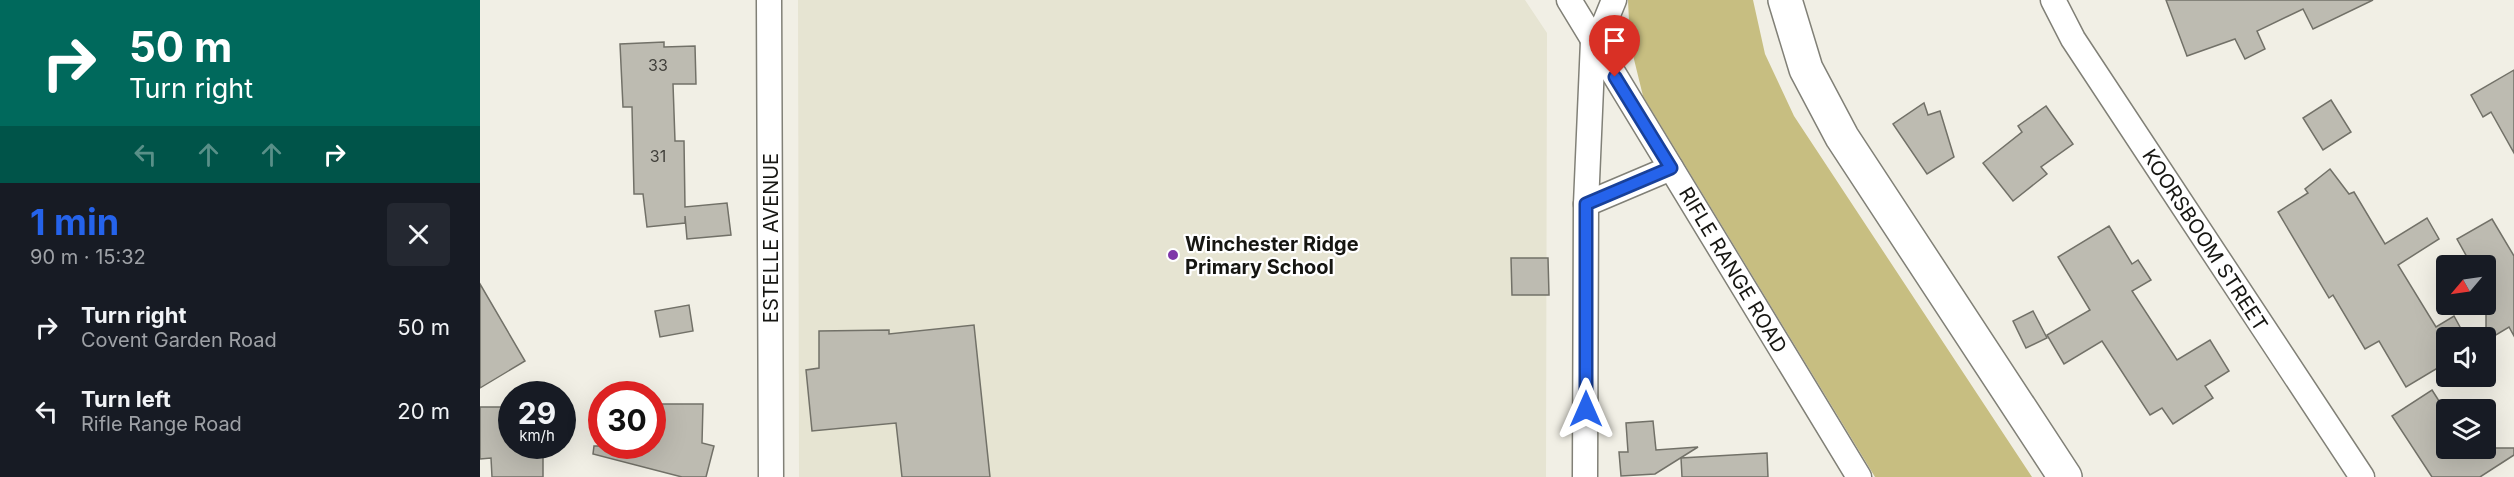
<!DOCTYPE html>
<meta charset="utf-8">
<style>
body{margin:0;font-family:Inter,sans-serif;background:#242831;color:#f1f3f6;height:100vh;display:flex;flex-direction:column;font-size:22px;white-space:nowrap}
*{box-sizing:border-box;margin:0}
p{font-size:20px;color:#9ea1a6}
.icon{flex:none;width:33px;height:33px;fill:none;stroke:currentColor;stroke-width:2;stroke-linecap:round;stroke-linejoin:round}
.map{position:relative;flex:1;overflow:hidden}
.drawer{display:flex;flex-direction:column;background:#171b24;width:480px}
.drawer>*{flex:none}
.hud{background:#00695c;color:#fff;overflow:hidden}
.needle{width:39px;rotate:241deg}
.buttons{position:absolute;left:1956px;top:255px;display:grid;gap:12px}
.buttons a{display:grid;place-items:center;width:60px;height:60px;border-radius:6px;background:#171b24;box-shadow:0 6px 24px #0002;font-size:30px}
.speed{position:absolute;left:18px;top:381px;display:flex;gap:12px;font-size:30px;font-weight:700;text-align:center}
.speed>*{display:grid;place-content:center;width:78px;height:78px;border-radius:50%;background:#171b24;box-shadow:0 6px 24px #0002;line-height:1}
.speed small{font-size:15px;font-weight:400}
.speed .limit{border:9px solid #d22;background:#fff;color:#111}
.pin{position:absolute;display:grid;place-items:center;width:51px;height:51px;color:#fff;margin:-62px -26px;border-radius:50% 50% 50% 0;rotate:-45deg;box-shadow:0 0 6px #0007}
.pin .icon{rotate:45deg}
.me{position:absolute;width:66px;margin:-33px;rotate:0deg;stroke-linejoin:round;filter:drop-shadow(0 0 4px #0008)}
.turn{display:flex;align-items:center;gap:21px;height:126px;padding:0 30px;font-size:27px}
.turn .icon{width:78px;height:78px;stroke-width:2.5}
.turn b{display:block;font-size:42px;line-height:51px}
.lanes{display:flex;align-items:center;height:57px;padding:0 30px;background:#0003;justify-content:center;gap:30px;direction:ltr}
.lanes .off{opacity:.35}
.round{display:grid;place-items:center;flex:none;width:63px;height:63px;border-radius:6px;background:#242831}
.overview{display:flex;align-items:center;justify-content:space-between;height:102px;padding:0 30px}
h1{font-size:36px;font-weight:700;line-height:45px;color:#2563eb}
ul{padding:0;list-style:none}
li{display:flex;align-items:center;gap:18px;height:84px;padding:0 30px}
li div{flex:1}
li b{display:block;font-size:22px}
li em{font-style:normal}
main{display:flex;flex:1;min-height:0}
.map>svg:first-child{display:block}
.built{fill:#e6e4d2}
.green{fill:#c7be81}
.building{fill:#bdbbb1;stroke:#727168;stroke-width:1.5}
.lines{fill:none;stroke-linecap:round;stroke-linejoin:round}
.street-casing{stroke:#818077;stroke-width:27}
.secondary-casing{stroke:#818077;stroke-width:36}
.street{stroke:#fff;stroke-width:24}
.secondary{stroke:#fff;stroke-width:33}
.route-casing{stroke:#184099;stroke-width:15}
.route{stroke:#2563eb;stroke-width:10}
.poi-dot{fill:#7f36a9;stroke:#fff;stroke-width:2}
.labels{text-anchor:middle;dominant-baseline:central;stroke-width:4.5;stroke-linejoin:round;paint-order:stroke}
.number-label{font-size:16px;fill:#403f3a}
.street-label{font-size:20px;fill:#161612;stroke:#fff}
.poi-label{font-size:20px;font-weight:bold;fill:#161612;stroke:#fff;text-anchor:start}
</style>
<main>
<section class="drawer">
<div class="hud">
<div class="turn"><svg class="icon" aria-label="right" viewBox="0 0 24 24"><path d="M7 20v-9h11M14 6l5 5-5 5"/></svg><div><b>50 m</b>Turn right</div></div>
<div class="lanes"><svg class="icon off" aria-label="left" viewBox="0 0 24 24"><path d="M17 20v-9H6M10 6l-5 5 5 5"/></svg><svg class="icon off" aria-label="ahead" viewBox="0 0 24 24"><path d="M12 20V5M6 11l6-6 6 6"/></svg><svg class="icon off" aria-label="ahead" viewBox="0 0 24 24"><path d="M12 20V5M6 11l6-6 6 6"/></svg><svg class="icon" aria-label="right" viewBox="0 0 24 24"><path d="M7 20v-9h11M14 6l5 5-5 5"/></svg></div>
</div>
<div class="overview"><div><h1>1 min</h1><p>90 m · 15:32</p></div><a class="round"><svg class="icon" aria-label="close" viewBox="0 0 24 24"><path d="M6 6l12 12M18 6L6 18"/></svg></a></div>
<ul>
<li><svg class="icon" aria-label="right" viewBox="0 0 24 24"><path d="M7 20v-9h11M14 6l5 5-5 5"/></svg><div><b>Turn right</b><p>Covent Garden Road</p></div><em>50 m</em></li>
<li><svg class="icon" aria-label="left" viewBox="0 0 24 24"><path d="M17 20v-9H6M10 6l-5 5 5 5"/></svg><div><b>Turn left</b><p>Rifle Range Road</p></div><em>20 m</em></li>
</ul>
</section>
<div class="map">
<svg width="2034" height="477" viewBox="0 0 2034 477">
<rect width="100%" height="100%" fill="#f1efe5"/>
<path class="built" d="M318,0h727l22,33 -1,444h-747z"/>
<path class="green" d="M1148,0h125l12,54 29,62 238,361h-157l-232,-381 -13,-53z"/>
<g class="building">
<path d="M1686,0h207l-60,29 -10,-20 -46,22 8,18 -20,10 -10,-20 -48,17z"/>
<path d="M184,42v5l31,-1 1,38h-23l2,57h9l1,66 42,-4 4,32 -44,4 -2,-23v7l-38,4 -4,-33h-9l-2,-87h-9l-3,-63z"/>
<path d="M2034,70v83l-23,-41 -8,5 -12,-22z"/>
<path d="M1851,100l20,32 -28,18 -20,-32z"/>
<path d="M1444,103l4,12 12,-4 14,46 -27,17 -34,-50z"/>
<path d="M1566,106l27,38 -32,23 6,7 -34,27 -30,-38 39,-31 -4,-6z"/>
<path d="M1850,169l19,25 5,-2 31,52 42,-26 12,21 -41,26 38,62 18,-11 12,22h-20v25l-40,24 -27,-46 -14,8 -32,-54 -4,3 -51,-86 30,-19 -3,-4z"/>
<path d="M2012,219l22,37v80l-5,-9 -23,14v-43l4,-3 -4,-7v-22h-14l-15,-27z"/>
<path d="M1629,226l23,38 6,-4 13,20 -19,11 45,69 33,-20 19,31 -24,15 8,12 -40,26 -11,-16 -12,7 -48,-74 -38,23 -17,-29 43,-25 -32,-53z"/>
<path d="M1031,258h37l1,37h-37z"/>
<path d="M0,284l45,77 -45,27z"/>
<path d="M209,305l4,26 -33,6 -5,-26z"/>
<path d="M1553,311l14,27 -21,10 -13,-27z"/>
<path d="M494,325l16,152h-88l-6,-54 -84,8 -6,-61 13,-2v-37l70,-1v4z"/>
<path d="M1952,390l14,22v36h68v7l-34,22h-48l-40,-61z"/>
<path d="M178,404h45l-1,39 12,3 -8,31h-24l-89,-23 1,-8h58v-16l6,1z"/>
<path d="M0,407h32v39h31v31h-51l-1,-19 -11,1z"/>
<path d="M1173,421l3,29 42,-3 -43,27 -34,2 -2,-24h9l-2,-29z"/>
<path d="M1287,453l1,24h-86l-1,-19z"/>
</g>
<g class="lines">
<g class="street-casing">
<g id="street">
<path d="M289,0l2,477"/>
<path d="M1089,0l290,477"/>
<path d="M1573,0l20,39 289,438"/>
<path d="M1113,41l12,-19 9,-22"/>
<path d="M1106,204l85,-36"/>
<path d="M1105,477l1,-273 7,-163"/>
</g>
</g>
<g class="secondary-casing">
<path id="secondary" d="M1305,0l21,69 36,68 223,340"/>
</g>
<use href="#street" class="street"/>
<use href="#secondary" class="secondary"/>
</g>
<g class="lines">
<g class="route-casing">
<path id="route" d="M1106,409v-205l85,-36 -56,-91"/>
</g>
<use href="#route" class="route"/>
</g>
<circle class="poi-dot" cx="693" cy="255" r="6"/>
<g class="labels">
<g class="number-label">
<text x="178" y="65">33</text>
<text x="178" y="156">31</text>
</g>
<g class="street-label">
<text transform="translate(291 238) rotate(-90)">ESTELLE AVENUE</text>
<text transform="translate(1725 240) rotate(57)">KOORSBOOM STREET</text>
<text transform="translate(1253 270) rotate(59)">RIFLE RANGE ROAD</text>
</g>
<g class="poi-label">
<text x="705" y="244">Winchester Ridge<tspan x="705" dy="23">Primary School</tspan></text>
</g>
</g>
</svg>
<div class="buttons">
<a><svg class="needle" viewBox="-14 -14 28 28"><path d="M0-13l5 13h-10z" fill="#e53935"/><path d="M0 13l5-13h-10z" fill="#9ea1a6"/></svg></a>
<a><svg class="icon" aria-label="sound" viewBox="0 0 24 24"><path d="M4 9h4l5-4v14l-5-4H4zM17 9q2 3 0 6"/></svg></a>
<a><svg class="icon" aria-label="layers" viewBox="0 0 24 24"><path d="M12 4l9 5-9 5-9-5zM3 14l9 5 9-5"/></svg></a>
</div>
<div class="speed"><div>29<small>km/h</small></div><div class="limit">30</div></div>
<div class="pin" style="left:1135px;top:77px;background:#d93025"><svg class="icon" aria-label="arrive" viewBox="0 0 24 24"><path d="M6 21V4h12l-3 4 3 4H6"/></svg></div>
<svg class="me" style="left:1106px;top:409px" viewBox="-20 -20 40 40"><path d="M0-17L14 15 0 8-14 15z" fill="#2563eb" stroke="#fff" stroke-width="4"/></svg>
</div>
</main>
